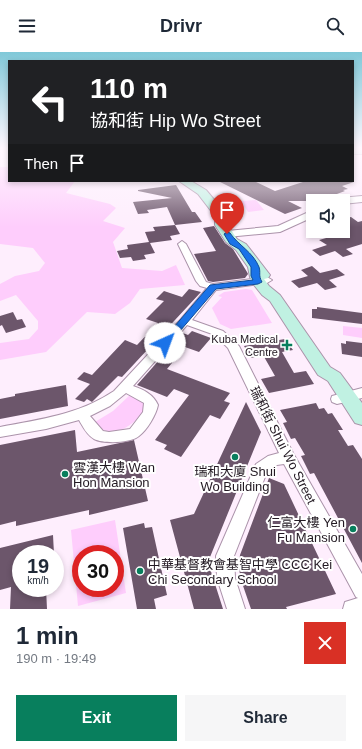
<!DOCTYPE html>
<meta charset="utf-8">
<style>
body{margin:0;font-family:Helvetica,"Noto Sans TC",sans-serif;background:#f6f6f7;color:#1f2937;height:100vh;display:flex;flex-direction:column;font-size:15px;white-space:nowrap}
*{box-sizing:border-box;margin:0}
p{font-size:13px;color:#747a83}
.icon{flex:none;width:22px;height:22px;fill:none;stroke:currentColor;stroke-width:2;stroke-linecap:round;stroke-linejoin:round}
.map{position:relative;height:557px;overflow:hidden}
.sheet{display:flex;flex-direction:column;background:#fff;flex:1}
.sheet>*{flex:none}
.banner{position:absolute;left:8px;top:8px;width:346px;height:122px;border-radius:0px;box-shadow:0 2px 6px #0003;background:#202124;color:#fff;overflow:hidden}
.fabs{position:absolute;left:306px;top:142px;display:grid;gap:8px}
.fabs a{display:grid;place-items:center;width:44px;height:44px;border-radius:0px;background:#fff;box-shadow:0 2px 6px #0003;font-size:20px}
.speed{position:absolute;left:12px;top:493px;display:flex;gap:8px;font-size:20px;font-weight:700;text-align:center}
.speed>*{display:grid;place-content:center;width:52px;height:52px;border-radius:50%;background:#fff;box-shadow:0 2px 6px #0003;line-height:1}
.speed small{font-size:10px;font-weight:400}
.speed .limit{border:6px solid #d22;background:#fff;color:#111}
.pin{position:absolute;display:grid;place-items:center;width:34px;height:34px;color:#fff;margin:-41px -17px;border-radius:50% 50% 50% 0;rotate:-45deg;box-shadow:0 0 4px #0007}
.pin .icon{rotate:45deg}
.me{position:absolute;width:44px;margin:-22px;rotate:43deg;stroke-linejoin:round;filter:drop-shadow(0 0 3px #0008)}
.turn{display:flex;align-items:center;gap:14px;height:84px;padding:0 16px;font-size:18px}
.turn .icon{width:52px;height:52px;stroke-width:2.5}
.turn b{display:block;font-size:28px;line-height:34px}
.then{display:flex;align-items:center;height:38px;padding:0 16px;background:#0003;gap:8px;font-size:15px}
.round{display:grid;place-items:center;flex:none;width:42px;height:42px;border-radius:0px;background:#f6f6f7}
.headline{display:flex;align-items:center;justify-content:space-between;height:68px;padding:0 16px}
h1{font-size:24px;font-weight:800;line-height:30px}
.cta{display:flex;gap:8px;margin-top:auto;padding:8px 16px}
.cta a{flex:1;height:46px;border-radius:0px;background:#087f5d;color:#fff;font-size:16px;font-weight:800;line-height:46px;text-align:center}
.cta a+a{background:#f6f6f7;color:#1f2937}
header{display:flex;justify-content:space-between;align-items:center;height:52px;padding:0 16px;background:#fff;font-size:18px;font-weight:800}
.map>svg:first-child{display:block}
.green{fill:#fecdfc;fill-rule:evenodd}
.building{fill:#6c566b}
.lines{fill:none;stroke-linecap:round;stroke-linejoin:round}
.minor-casing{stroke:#ab93aa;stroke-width:2}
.tertiary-casing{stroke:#ab93aa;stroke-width:2}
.secondary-casing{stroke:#ab93aa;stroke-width:2}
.minor{fill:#fff;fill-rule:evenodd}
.tertiary{fill:#fff;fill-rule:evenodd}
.secondary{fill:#c0f1e2;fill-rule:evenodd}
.route{fill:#1a73e8;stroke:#114b97}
.poi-dot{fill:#087f5d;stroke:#fff;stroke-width:1.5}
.labels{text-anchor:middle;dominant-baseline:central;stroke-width:4;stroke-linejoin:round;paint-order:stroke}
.poi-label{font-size:11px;fill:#221922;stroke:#fff;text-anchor:end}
.near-street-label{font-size:13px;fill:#221922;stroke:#fff}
.near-poi-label{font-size:13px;fill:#221922;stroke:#fff;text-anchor:start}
</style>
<header><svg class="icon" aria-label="menu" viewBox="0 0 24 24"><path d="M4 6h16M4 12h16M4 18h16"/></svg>Drivr<svg class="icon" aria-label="search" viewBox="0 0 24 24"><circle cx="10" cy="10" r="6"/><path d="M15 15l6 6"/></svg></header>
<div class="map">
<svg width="362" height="557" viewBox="0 0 362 557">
<rect width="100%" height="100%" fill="#feeefd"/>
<g class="green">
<path d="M0,115h9v14h66l-9,12 44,11 6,4 -13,13 22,7 -12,14 9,26 40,3 14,-6 9,20 -45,4 -10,14 -15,11 -28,-2 -41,40 -46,8v-17l29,-4 9,-10v-8l-22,-26 -16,6v-17l15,-8 24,-5 6,-8 -12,-15 -33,-4z"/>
<path d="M256,148l8,10 -16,2 -7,-11z"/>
<path d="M246,237l6,1 20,33 -41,6 -11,-5 -8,-16 10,-11 -4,-1 6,-4z"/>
<path d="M343,274l19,2v10l-19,-3z"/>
<path d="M130,343l14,8 1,3c-6,19 -37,37 -50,16l18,-11z"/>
<path d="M115,468l11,73 -48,13 -7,-76zM81,502h34v34h-34z"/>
</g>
<g class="building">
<path d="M218,129h36l21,10 31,-10 48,1 -12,4 6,3 -5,1 2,1 -27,10h-30l14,7 -17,6z"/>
<path d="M176,133l16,27h3l7,10 -27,3 5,9 -10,2 2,4 -22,3 5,10 -11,2 2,4 -13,2 -2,-4 -11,1 -3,-7 11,-2 -1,-4 22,-3 -4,-10 10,-1 -2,-4 22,-2 -8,-18 -20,3 2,3 -11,1 -5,-12 39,-4 -34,-7v-1z"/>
<path d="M351,165l7,5 4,-1v23l-16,5 7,5 -10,3 -8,-6 -15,5 -8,-6 15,-5 -8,-5 25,-7 -1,-15z"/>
<path d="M214,174l11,17 8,6 14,23 1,2 -3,4 -32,4 -5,-1 -14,-27 22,-3 -13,-23z"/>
<path d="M312,214l8,7 17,-4 8,6 -16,5 8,7 -12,3 -8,-7 -18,5 -8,-7 17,-5 -7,-6z"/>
<path d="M189,237l12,3 -79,85 -4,-1 -26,26 -5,-3 -3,3 -9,-3 15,-15 -13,-5 7,-7 8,3 33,-35 12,5 21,-22 -12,-4 18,-18 -8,-2 8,-8 18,6z"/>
<path d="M317,255l45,6v11l-50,-6v-9h5z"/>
<path d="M13,260l4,8 5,-1 4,8 -20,6 -4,-8 -2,1v-10z"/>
<path d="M192,279l19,7 -12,14 -14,-5 -18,22 63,24 -6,8 6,2 -10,16 -10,-4 -29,42 -17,-8 3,-4 -12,-5 34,-45 -15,-6 -7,8 -30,-12 46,-52 5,2z"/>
<path d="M285,287l8,11 -11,2 12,21 12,-2 8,13 -45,9 -8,-14 14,-3 -12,-21 -12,3 -7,-12z"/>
<path d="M346,289l16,2v14l-20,-3 -1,-11 5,1z"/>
<path d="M66,333l2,21 -68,13v-20l15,-3v-2z"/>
<path d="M246,350l15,30 -53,130 15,47h-29l-24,-89 24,-6z"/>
<path d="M316,351l3,6 5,-1 4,6 4,-1 11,17h-5l10,16 5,-1 9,14v104l-48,-90 -4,1 -9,-18 4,-1 -10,-17 -4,1 -8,-16 4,-1 -7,-12z"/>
<path d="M75,378l2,22 57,-12 14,61 -59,14v-5l-73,16v-5l-16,4v-80z"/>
<path d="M269,426l15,6 52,110 -50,13 1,2h-36l-11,-32 -1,-14 1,-8z"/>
<path d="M144,471l1,5 7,-1 15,68 -13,4 2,10h-19l-14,-81z"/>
<path d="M53,483l1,19h-33v34h25l1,21h-37l1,-22 -11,3v-42z"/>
</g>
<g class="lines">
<g class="minor-casing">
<g id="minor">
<path d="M182,189l4,3 20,38 7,2 54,-7 5,3 -5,3 -51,7 -24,30 31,11 16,15 54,107 69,121v35h-19l2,-7 13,-4 -2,-1 -72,-133 -7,1 -10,7 -33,84 1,22 10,31h-18l-10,-31 -1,-22 40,-92 12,-8 11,-3 -51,-105 -13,-13 -28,-10 -54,61c11,4 20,8 25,19 -2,10 -11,25 -19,31 -8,7 -35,8 -45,3 -7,-4 -11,-12 -15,-19l-33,9 -46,8v-10c41,-8 78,-12 114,-36l67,-72 26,-31 -7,-2 -4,-5 -18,-37zM126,341l18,10 -1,9 -13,17 -21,3 -6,-1 -13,-15 20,-10z"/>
<path d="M362,336v10l-25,6 -5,-2 -1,-3 1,-3z"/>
</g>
</g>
<g class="tertiary-casing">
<g id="tertiary">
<path d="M362,144v6l-19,2v-3h-8l5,-3z"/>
<path d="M313,158v7l-33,15 -53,5 -5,-3 5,-3 51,-5z"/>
</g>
</g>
<g class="secondary-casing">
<g id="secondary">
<rect x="353" y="97" width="9" height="5"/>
<path d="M179,129h12l15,9 26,31 2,3 -5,3 8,12 9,5 24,31 -2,3 -4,1 5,7 11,9 50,72 10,6 22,30v22l-7,-2 -27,-42 -10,-6 -48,-74 -8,-6 -8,-10 -4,-8 -2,-10 -12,-17 -10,-8 -11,-17v-9l-17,-22z"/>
</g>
</g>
<use href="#minor" class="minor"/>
<use href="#tertiary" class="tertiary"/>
<use href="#secondary" class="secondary"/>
</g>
<linearGradient id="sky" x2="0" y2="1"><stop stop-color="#80c8d8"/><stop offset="0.55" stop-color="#fff7fe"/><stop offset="1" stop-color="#fff7fe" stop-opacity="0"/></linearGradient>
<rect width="362" height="175" fill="url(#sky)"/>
<path class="route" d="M227,180l3,1c8,12 23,19 29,34 2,6 -1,8 3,15l-4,2 -42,5 -48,56h-6l-2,-2 2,-2 48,-56 43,-5 -2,-4v-9l-12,-18 -9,-5 -6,-10z"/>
<g class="poi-dot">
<path d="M285 287h4v4h4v4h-4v4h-4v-4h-4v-4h4z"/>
<circle cx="235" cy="405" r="4"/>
<circle cx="65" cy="422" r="4"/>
<circle cx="353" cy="477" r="4"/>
<circle cx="140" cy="519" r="4"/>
</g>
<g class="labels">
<g class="poi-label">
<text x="278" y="287">Kuba Medical<tspan x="278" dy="13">Centre</tspan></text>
</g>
<g class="near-street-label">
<text transform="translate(283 393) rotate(63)">瑞和街 Shui Wo Street</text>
</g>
<g class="near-poi-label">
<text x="73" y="415">雲漢大樓 Wan<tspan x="73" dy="15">Hon Mansion</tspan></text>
<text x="235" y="419" text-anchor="middle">瑞和大廈 Shui<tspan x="235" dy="15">Wo Building</tspan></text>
<text x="345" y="470" text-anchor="end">仁富大樓 Yen<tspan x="345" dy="15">Fu Mansion</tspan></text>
<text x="148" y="512">中華基督教會基智中學 CCC Kei<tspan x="148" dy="15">Chi Secondary School</tspan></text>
</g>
</g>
</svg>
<div class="fabs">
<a><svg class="icon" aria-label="sound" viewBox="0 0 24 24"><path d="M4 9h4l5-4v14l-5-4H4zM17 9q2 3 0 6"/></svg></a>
</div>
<div class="speed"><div>19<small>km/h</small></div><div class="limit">30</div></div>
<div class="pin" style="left:227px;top:182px;background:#d93025"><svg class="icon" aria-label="arrive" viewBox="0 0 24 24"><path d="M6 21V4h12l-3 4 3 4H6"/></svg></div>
<svg class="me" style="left:165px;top:291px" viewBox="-20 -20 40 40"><circle r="19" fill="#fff"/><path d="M0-13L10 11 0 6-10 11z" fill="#1a73e8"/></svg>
<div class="banner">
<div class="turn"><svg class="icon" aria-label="left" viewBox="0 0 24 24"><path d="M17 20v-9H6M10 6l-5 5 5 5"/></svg><div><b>110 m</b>協和街 Hip Wo Street</div></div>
<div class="then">Then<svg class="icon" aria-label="arrive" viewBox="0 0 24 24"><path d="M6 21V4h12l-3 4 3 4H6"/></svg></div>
</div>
</div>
<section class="sheet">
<div class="headline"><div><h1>1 min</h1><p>190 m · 19:49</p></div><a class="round" style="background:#d93025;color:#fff"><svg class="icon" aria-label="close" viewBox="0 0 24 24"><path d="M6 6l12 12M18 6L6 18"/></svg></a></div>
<div class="cta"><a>Exit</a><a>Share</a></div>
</section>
